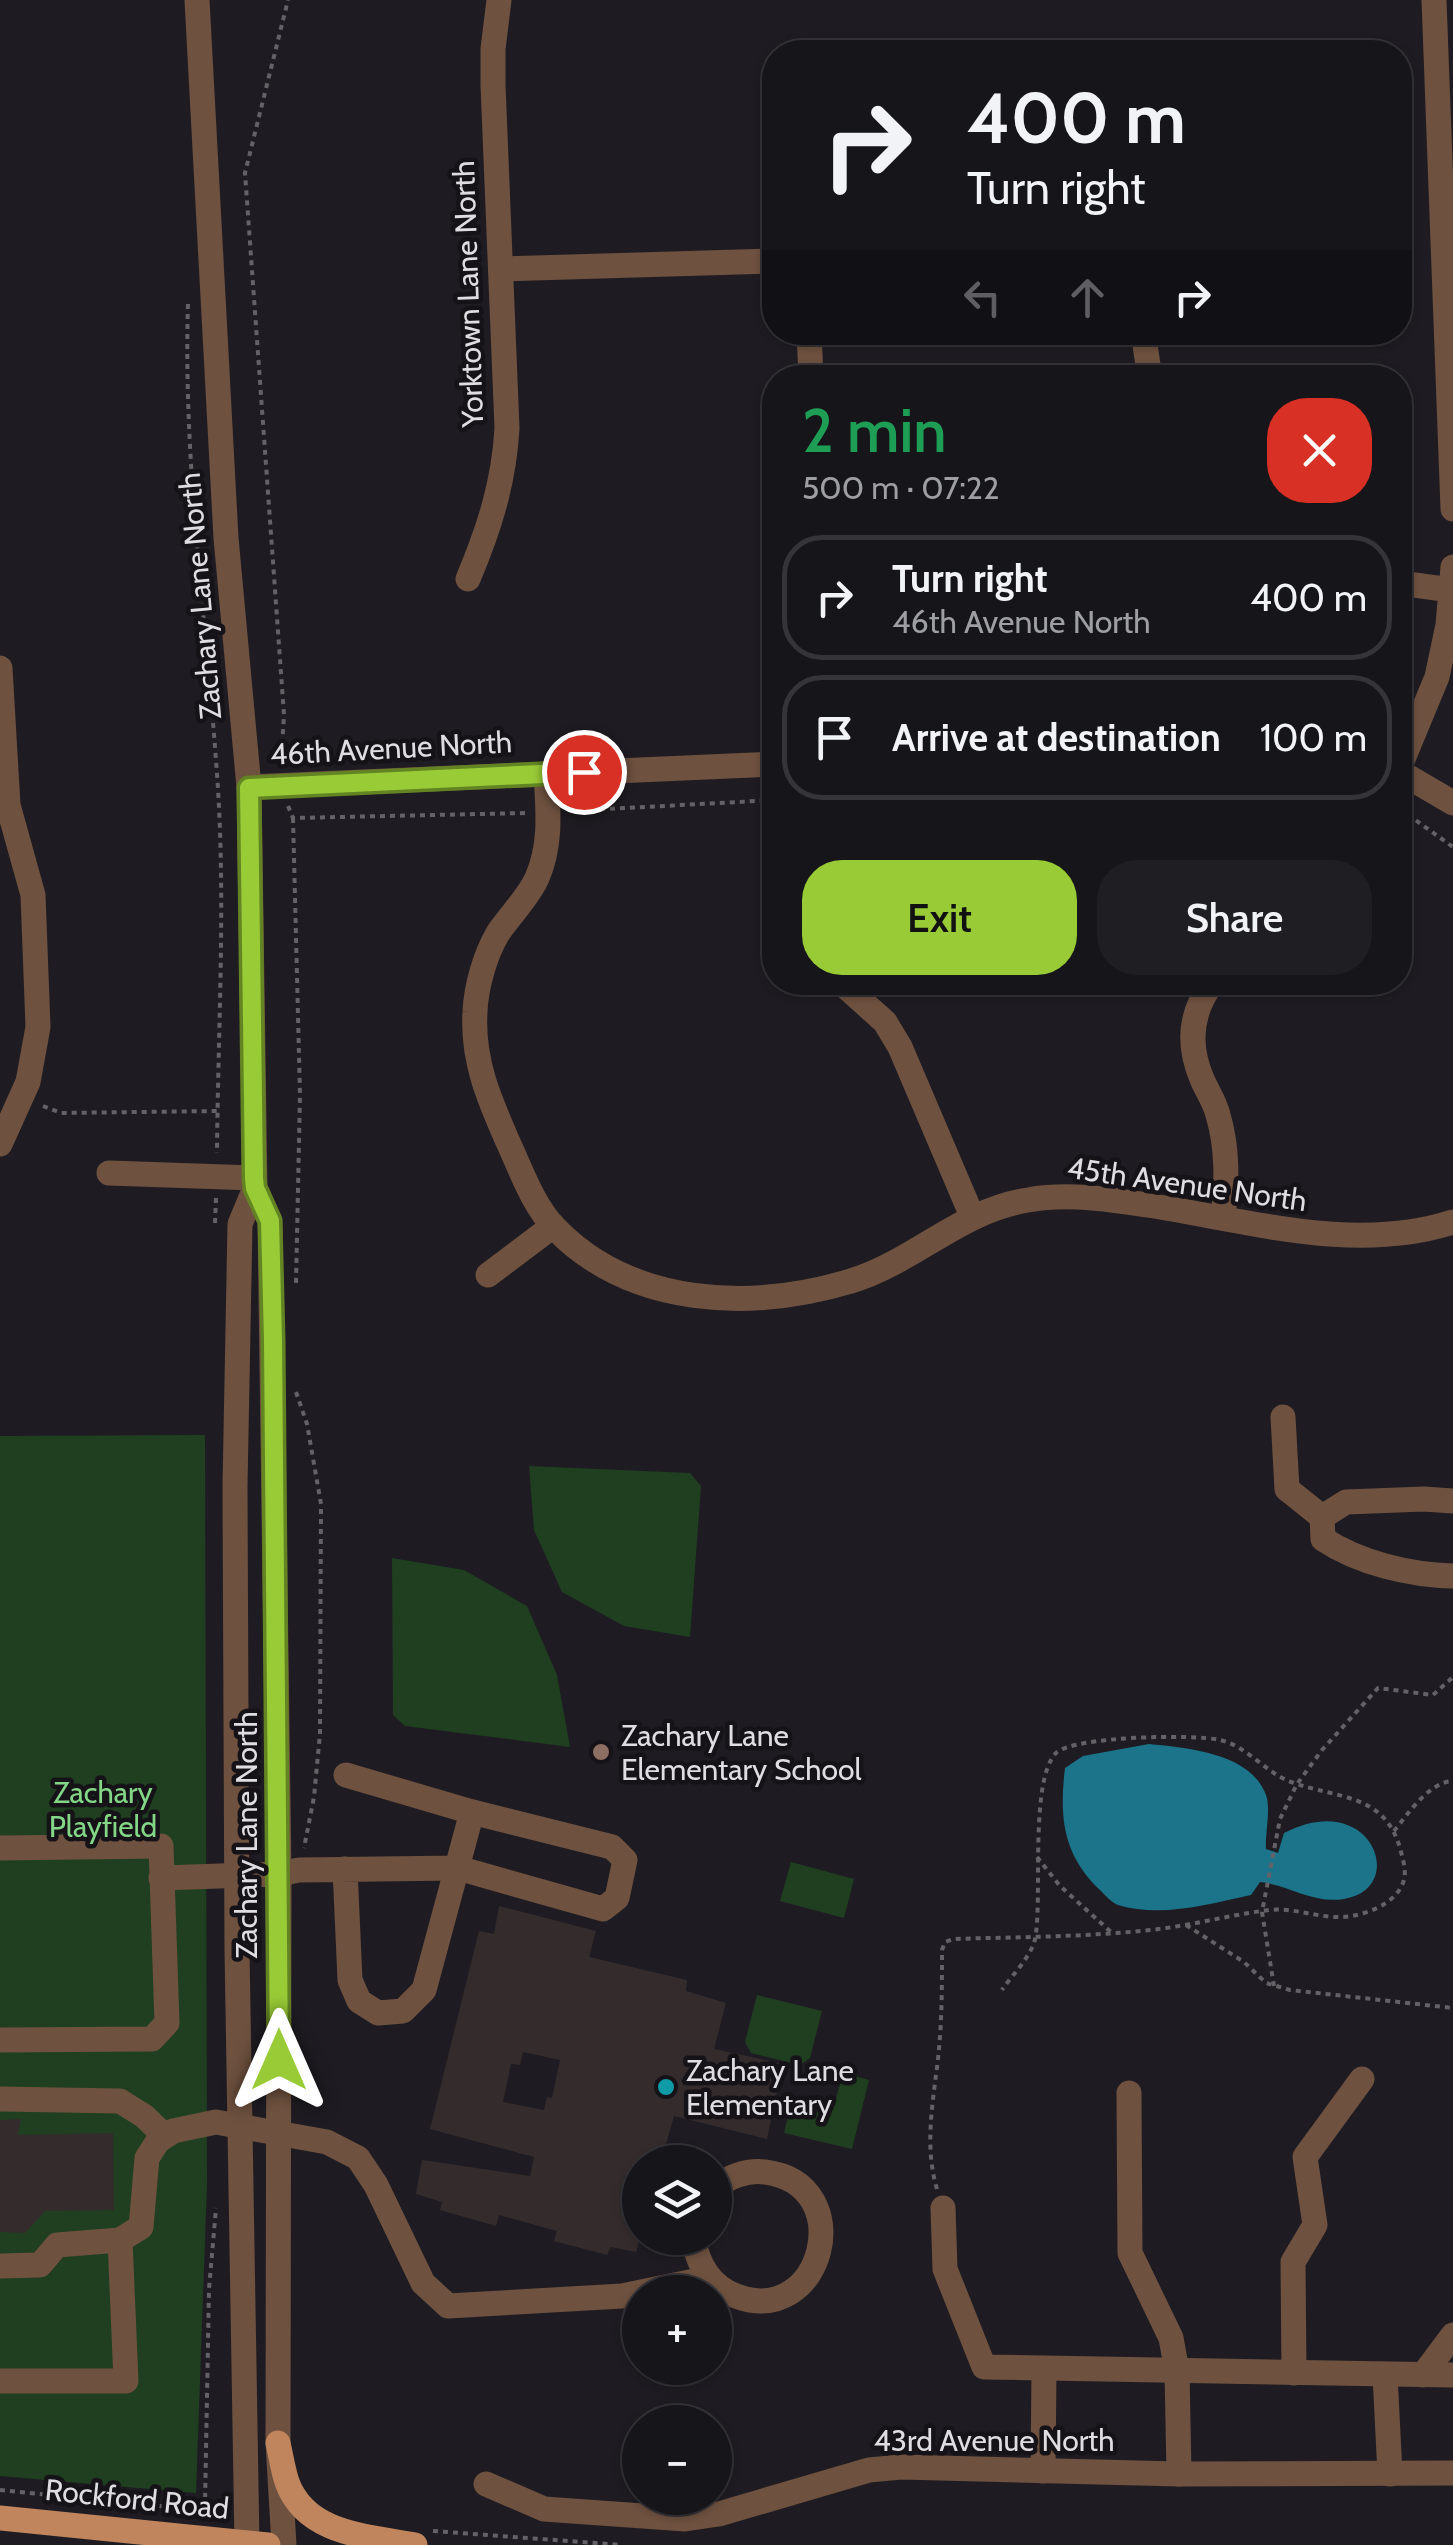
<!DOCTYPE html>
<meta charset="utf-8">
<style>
body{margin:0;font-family:Cabin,sans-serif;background:#1f1e23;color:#f1f3f6;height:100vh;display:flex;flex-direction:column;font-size:38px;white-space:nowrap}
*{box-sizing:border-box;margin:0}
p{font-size:32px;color:#9e9fa2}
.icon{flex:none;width:55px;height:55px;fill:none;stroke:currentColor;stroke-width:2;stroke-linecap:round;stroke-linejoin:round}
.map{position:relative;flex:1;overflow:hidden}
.sheet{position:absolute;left:762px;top:365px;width:650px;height:630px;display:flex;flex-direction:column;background:#16151a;border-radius:40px;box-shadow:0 2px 8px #0004,0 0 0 2px #353439}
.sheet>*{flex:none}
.guide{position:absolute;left:762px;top:40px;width:650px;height:305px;border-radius:40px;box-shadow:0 2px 8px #0004,0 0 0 2px #353439;background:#16151a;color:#f1f3f6;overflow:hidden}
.tools{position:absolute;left:622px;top:2145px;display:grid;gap:20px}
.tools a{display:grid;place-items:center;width:110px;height:110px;border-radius:50%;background:#16151a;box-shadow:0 2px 8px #0004,0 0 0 2px #353439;font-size:50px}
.pin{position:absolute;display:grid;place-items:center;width:85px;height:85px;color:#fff;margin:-42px;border:5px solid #fff;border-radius:50%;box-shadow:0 2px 10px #0007}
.me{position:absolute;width:110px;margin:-55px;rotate:0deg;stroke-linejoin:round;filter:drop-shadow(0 0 8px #0008)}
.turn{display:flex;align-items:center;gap:35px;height:210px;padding:0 40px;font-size:45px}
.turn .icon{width:130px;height:130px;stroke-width:2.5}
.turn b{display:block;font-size:70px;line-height:85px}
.lanes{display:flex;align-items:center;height:95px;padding:0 40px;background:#0003;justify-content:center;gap:50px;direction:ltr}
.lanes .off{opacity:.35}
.round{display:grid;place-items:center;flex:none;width:105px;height:105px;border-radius:40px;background:#1f1e23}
.head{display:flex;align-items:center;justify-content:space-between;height:170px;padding:0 40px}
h1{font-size:60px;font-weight:600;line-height:75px;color:#1e9e55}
.button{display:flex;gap:20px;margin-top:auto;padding:20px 40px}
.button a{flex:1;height:115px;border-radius:40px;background:#99cb36;color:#111;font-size:40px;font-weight:600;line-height:115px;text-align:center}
.button a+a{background:#1f1e23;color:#f1f3f6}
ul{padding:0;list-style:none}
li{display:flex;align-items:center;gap:30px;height:125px;margin:0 20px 15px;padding:0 20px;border:5px solid #353439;border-radius:40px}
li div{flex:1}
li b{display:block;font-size:38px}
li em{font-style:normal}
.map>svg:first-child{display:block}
.green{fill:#1f3f20}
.water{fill:#1b748a}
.building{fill:#342c2c;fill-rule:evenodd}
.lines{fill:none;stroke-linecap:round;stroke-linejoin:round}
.path{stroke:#646267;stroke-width:4;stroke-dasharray:5 5;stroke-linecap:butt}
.minor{stroke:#6e513f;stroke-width:25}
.major{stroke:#c0855d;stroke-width:25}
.route-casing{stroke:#638423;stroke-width:25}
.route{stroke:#99cb36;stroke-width:18}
.education-dot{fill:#8d6e63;stroke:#151318;stroke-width:4}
.culture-dot{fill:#0f9aa8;stroke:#151318;stroke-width:4}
.labels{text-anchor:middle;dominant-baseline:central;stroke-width:9;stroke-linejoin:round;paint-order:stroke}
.street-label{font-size:30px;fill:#dfdde1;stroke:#151318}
.poi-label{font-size:30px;fill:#dfdde1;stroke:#151318;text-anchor:start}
.park-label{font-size:30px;fill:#83d686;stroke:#151318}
</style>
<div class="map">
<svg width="1453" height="2545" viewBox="0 0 1453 2545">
<rect width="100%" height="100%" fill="#1e1c22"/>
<g class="green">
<path d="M205,1435l2,748 -11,310 -196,-17v-1040z"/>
<path d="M529,1466l161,7 11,13 -11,151 -66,-11 -62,-34 -28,-62z"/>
<path d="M392,1558l72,12 63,36 30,69 13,72 -165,-21 -12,-11z"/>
<path d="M791,1862l63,17 -10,39 -64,-17z"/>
<path d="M757,1995l65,16 -12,47 -10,7 -49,-12 -6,-11z"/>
<path d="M843,2073l26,7 -17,69 -68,-16 8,-33 41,10z"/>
</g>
<path class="water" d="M1149,1744c37,4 101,8 117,51 5,14 -1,39 0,54l12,4 6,-20c88,-46 125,56 60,66 -31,5 -55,-14 -84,-17l-9,13c-42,9 -90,23 -133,10 -7,-3 -12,-9 -18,-15 -37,-35 -41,-73 -35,-122l18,-12z"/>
<g class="building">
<path d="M499,1906l97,25 -7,26 98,23 -1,11 40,12 -12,46 69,15 -16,75 -93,-23 -13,46h-21v76l-4,14 -25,-5 -4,8 -53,-14 3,-10 -58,-16 -3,11 -56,-16 2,-8 -26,-8 6,-34 108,16 4,-19 -104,-28 49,-198 15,3zM523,2052l37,8 -8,38 -5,-1 -3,13 -41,-8 8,-38 9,1z"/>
<path d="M21,2119l-3,16 95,-2 1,77 -69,1 -20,22 -25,-1v-112z"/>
</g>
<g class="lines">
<g class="path">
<path d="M188,304c-5,158 18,313 29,470 9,126 1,253 0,379"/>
<path d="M281,764l3,-49 -39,-542 43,-173"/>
<path d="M288,806l5,12 233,-5"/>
<path d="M1411,806l-4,8 46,33"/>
<path d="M570,811l205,-11"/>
<path d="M293,818l7,277 -4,188"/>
<path d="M43,1106l18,7 156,-2"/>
<path d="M215,1223l1,-25"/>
<path d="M296,1392l11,32 14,80 -1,230 -6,63 -10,51"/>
<path d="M1394,1831c14,-17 35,-49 59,-50"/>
<path d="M1037,1857l23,29 51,46"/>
<path d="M1186,1925l58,37 22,21 24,7 163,18"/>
<path d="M1274,1986l-12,-74 18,-93 17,-35 25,-34 56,-62 55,7 20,-18"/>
<path d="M937,2189c-13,-43 -4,-87 1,-130 4,-36 4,-73 4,-109l3,-8 8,-3c65,-2 131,-2 197,-9 40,-4 79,-15 119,-20 28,-3 55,11 83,6 18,-3 42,-13 50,-31 6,-11 1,-25 -2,-37 -16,-55 -62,-49 -109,-66 -25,-9 -44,-36 -71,-42 -26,-6 -146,-4 -164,13 -27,28 -13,147 -21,186 -4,18 -23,36 -33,51"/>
<path d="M0,2490l179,18h18l8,-5 18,5"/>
<path d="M210,2517l-5,-14 4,-214 7,-81"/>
<path d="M433,2531l189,14"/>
</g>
<g class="minor">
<path d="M197,0l29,538 23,249 6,401 15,33 9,653 -1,569 6,102"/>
<path d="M1434,0l19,509"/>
<path d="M501,269l274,-8"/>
<path d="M809,332l2,46"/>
<path d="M1143,332l7,46"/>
<path d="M468,579c21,-50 36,-96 39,-151l-14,-343v-36l6,-49"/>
<path d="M1400,583l51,7"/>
<path d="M0,668l8,137 25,90 5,132 -10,55 -28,62"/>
<path d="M1400,766l37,-89 11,-52 5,-58"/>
<path d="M1400,772l53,31"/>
<path d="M546,774c2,35 6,70 -9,104 -9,20 -27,37 -39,55 -13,22 -22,54 -23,79 -3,48 14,87 33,130 13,28 25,63 47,86 76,79 196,83 296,53 63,-19 110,-71 177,-81 40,-7 79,-1 119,5 99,15 208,49 306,17"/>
<path d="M249,787l526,-23"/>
<path d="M1213,982c-23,30 -26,62 -11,97 5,12 13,23 16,36 10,34 9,67 5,102"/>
<path d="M845,986l40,36 15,25 72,169"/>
<path d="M109,1173l145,5"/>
<path d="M488,1275l65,-49"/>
<path d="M1283,1417l4,72 35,28"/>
<path d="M1453,1501l-29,-2 -78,3 -24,15 1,22c36,24 87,36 130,37"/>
<path d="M346,1775l126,37"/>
<path d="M0,1848l161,-2 6,177 -15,16 -152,1"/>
<path d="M161,1878l118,-4 20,-4 159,-2 145,41 14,-11 8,-38 -13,-13 -140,-35 -48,178 -21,21 -25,2 -19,-12 -9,-21 -5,-111"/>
<path d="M1129,2093l1,160 41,85 6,33 2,103"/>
<path d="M0,2099l120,2 24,15 21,20"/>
<path d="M943,2208l2,61 39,98 469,8"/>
<path d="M693,2238c5,27 17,48 43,58 87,33 124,-112 29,-124 -18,-2 -37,4 -50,17"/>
<path d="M0,2266l40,-1 17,-20 63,-5 21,-13 6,-69 11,-17 15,-10 43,-9 111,20 31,16 18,27 47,98 25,23 174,-10 87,-18"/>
<path d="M1294,2373l-1,-111 22,-37 -10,-68 57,-78"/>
<path d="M1385,2375l5,99"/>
<path d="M1423,2375l30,-40"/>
<path d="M0,2381h126l-6,-141"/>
<path d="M1043,2471l1,-102"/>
<path d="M486,2484l58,25 141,10 34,-5 150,-44 32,-3 278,7 274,-1"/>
<path d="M247,2545l-10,-595 -2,-464 5,-262 15,-36"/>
</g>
<g class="major">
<path d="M278,2443c3,13 5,27 9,39 19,53 81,54 128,63"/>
<path d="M0,2518l268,27"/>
</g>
</g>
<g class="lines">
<g class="route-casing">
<path id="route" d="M279,2060l-6,-720 -3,-119 -15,-33 -1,-10 -5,-390 335,-16"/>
</g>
<use href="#route" class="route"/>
</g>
<circle class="education-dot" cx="601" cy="1752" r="10"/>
<circle class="culture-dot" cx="666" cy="2087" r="10"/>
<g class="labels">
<g class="street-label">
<text transform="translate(468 294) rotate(-92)">Yorktown Lane North</text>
<text transform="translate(200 596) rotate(-95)">Zachary Lane North</text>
<text transform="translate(391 748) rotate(-3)">46th Avenue North</text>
<text transform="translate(1187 1184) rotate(8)">45th Avenue North</text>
<text transform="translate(246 1835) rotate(-90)">Zachary Lane North</text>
<text x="994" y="2440">43rd Avenue North</text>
<text transform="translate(137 2499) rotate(6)">Rockford Road</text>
</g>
<g class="poi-label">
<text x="621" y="1735">Zachary Lane<tspan x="621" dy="34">Elementary School</tspan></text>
<text x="686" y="2070">Zachary Lane<tspan x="686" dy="34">Elementary</tspan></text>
</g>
<g class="park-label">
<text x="103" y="1792">Zachary<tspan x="103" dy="34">Playfield</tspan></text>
</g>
</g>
</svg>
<div class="tools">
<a><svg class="icon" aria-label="layers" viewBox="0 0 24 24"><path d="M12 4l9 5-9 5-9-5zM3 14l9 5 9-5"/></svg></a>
<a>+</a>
<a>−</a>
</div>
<div class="pin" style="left:584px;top:772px;background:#d93025"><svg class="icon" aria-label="arrive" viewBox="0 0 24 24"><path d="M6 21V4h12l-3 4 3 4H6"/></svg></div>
<svg class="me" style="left:279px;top:2060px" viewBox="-20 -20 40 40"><path d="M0-17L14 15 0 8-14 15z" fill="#99cb36" stroke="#fff" stroke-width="4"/></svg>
<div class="guide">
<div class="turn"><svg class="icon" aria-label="right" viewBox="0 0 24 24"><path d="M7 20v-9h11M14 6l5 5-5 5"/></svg><div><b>400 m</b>Turn right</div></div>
<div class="lanes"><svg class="icon off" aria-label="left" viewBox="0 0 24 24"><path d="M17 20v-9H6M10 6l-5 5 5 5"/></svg><svg class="icon off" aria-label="ahead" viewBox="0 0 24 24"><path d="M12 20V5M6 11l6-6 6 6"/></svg><svg class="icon" aria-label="right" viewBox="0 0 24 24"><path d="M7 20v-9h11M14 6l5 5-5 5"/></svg></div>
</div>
<section class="sheet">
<div class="head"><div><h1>2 min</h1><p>500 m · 07:22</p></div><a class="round" style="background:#d93025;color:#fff"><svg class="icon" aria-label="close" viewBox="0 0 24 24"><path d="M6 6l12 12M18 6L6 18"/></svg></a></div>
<ul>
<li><svg class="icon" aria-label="right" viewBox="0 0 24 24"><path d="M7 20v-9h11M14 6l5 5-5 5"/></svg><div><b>Turn right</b><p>46th Avenue North</p></div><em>400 m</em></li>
<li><svg class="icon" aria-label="arrive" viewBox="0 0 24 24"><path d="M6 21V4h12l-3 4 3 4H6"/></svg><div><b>Arrive at destination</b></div><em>100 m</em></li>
</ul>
<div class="button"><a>Exit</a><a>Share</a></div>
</section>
</div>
